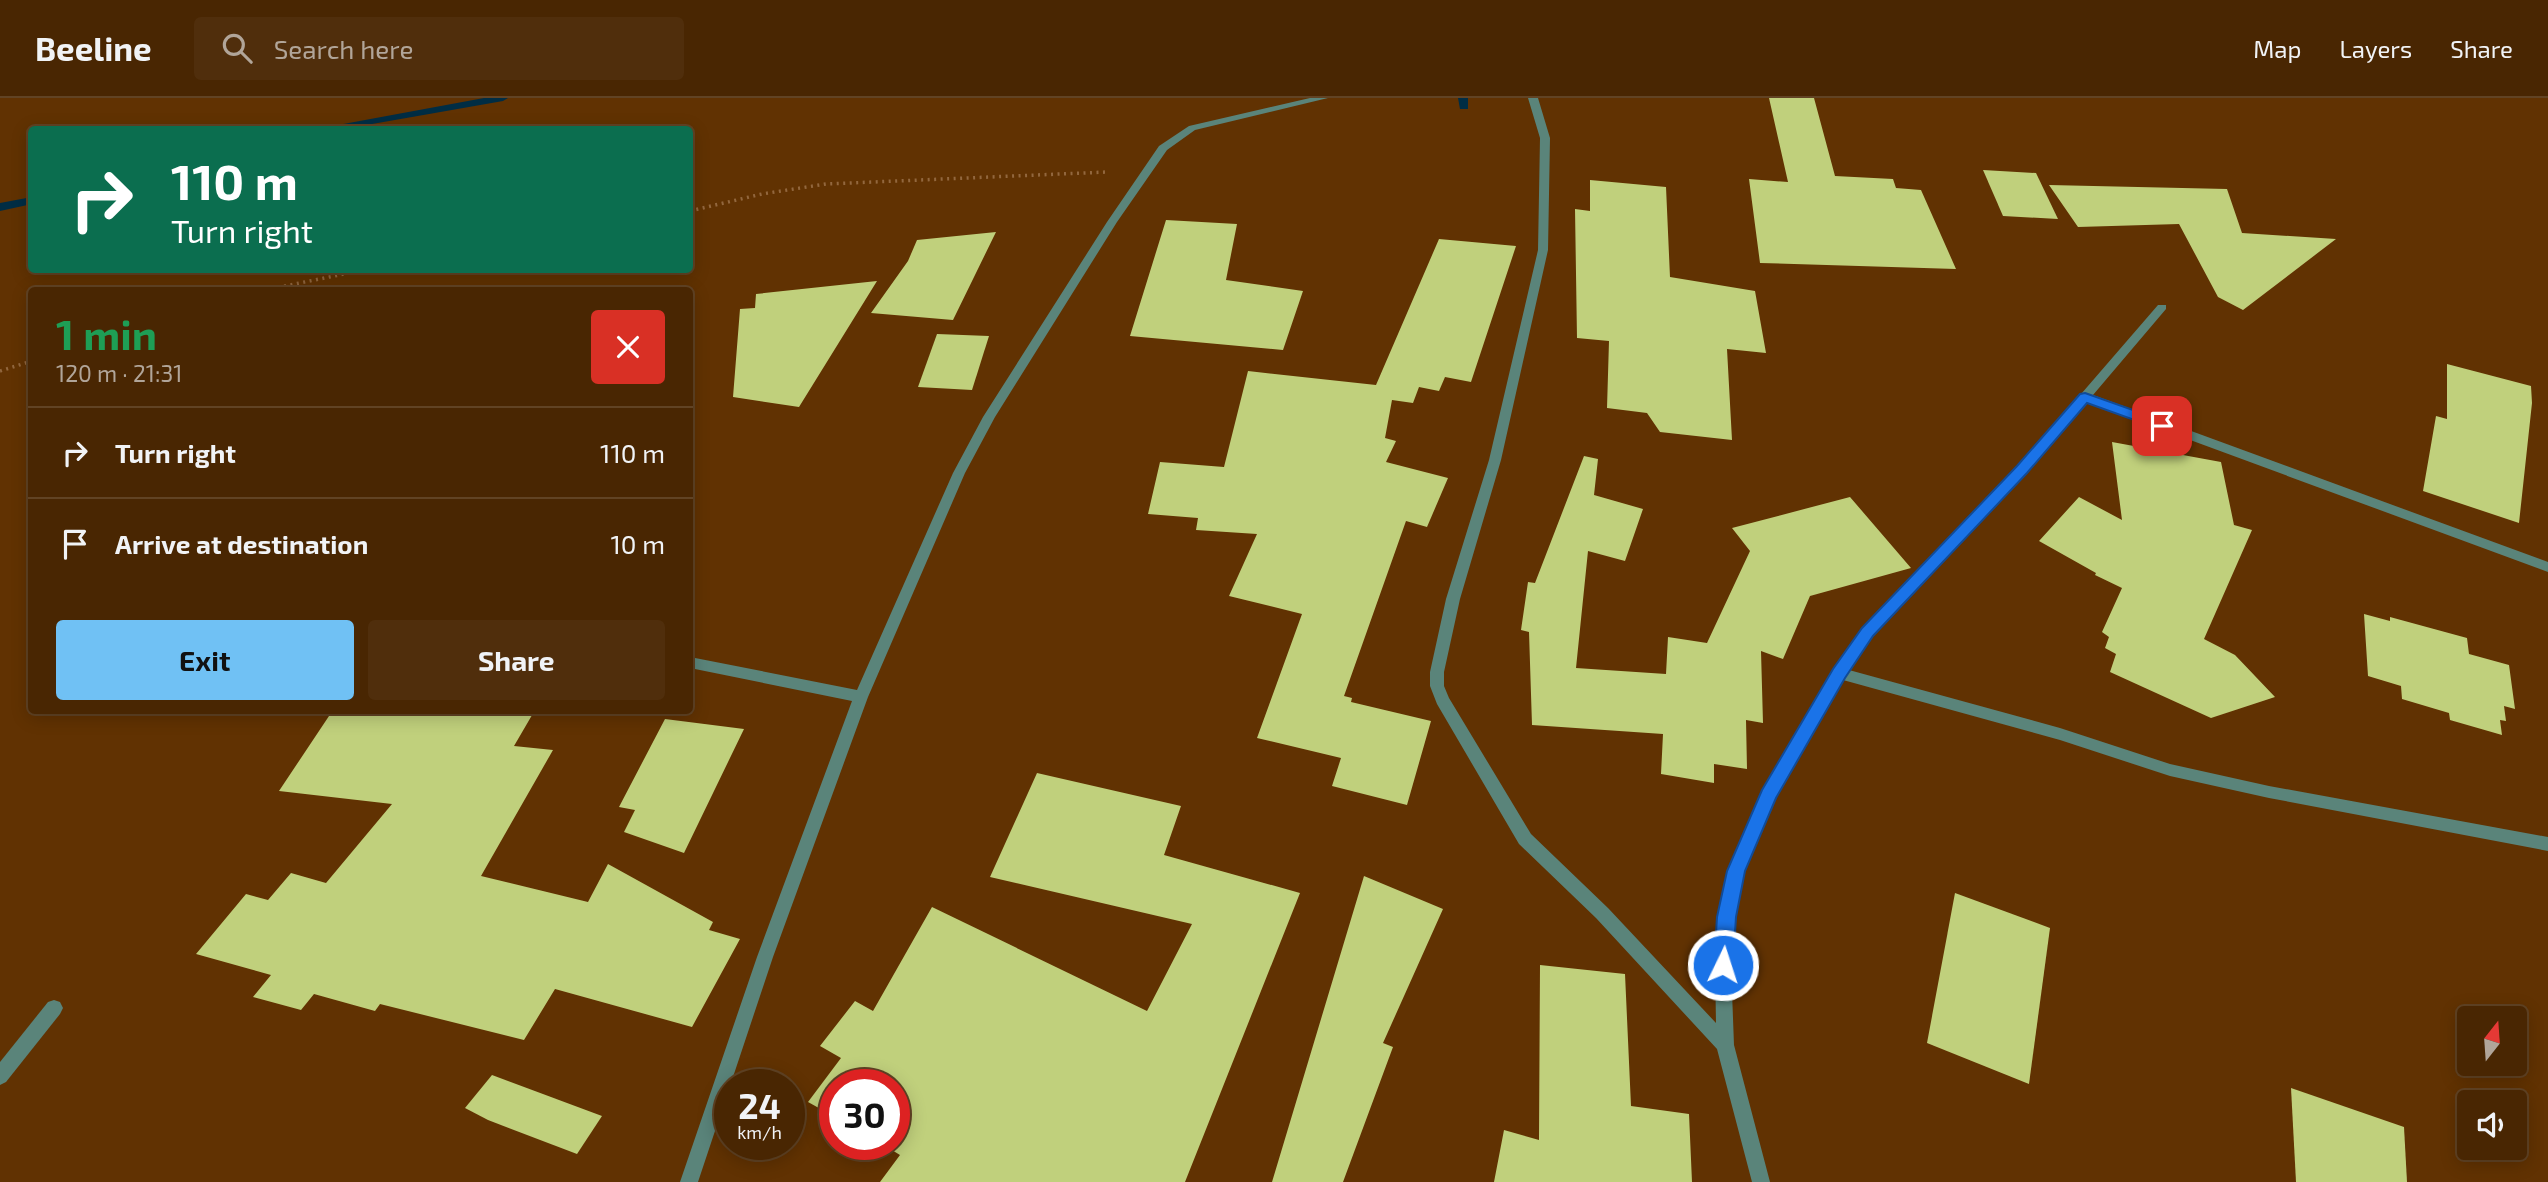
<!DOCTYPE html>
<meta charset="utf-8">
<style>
body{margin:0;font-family:"Exo 2",sans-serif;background:#502e0c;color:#f1f3f6;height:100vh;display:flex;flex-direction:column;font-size:26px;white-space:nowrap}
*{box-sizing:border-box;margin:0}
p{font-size:23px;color:#b1a599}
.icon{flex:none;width:38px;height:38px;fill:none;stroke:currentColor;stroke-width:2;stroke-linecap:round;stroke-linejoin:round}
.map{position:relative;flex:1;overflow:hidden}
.sheet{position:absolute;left:28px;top:189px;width:665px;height:427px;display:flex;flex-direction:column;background:#492602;border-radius:7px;box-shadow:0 4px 18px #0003,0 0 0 2px #614324}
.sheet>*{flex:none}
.top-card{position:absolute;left:28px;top:28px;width:665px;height:147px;border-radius:7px;box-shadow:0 4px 18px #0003,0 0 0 2px #614324;background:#0b6e4f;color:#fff;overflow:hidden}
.needle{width:46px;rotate:17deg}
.controls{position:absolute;left:2457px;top:908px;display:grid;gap:14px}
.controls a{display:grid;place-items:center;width:70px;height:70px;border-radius:7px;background:#492602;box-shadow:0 4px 18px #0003,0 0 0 2px #614324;font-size:35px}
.speed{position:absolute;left:714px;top:971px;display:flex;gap:14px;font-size:35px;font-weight:700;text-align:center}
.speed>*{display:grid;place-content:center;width:91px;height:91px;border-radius:50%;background:#492602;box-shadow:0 4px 18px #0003,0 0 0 2px #614324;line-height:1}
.speed small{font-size:18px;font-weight:400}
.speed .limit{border:10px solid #d22;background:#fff;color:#111}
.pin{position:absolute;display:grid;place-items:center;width:60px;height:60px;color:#fff;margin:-30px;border-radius:14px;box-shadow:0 4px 10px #0006}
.me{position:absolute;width:77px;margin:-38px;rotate:4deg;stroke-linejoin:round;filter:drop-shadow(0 0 5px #0008)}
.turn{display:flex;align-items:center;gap:24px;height:147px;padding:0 28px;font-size:32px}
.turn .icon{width:91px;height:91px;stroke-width:2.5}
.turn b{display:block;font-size:49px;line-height:60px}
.round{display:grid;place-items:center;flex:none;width:74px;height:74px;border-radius:7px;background:#502e0c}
.headline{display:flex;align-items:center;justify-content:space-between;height:119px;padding:0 28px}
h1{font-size:42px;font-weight:700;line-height:52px;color:#1e9e55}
.action{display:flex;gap:14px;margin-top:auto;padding:14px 28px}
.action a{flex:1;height:80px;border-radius:7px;background:#70c1f4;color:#111;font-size:28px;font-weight:700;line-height:80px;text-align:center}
.action a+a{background:#502e0c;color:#f1f3f6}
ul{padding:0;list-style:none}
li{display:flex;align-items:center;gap:21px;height:91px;padding:0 28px;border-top:2px solid #614324}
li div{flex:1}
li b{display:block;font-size:26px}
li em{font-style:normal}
header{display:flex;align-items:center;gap:42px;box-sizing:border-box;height:98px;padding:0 35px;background:#492602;border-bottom:2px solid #614324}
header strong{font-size:33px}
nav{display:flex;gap:38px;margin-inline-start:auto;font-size:24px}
.search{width:490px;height:63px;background:#502e0c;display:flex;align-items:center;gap:18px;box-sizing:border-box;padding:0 24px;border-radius:7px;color:#b1a599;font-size:26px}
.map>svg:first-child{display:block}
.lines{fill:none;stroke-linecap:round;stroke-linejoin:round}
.stream{fill:#002d44;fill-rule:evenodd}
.building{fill:#c0d07c}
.path{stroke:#92673e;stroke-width:3.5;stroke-dasharray:2 4.5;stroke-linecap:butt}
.minor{fill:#5a847a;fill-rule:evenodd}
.route{fill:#1a73e8;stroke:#114b97;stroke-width:2}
</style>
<header>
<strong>Beeline</strong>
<div class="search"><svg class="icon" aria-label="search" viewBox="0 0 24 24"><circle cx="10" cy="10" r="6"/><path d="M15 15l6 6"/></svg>Search here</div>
<nav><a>Map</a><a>Layers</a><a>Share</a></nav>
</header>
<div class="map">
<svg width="2548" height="1084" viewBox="0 0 2548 1084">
<rect width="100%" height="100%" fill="#613202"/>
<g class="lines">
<g class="stream">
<path d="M484,0h24l-5,3 -165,29h-27z"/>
<path d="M1458,0h10v11h-8z"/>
<path d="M32,99v7l-32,7v-8z"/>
</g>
</g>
<g class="building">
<path d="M1769,0h45l21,78 58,3 3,9 25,2 35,79 -196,-6 -11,-84 39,3z"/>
<path d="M1983,72l53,3 22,46 -55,-3z"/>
<path d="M1590,82l76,7 4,90 85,14 11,62 -39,-4 5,91 -72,-8 -13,-19 -40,-5 2,-67 -32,-3 -2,-129 15,2z"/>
<path d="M2049,87l178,4 15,44 94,6 -93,71 -25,-13 -39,-73 -101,3z"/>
<path d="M1166,122l71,4 -11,56 77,11 -20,59 -153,-14z"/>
<path d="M996,134l-43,88 -82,-7 37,-52 9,-21z"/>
<path d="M1439,141l77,7 -45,136 -26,-5 -6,14 -20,-4 -6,16 -21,-3 -7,38 11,3 -10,21 62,16 -21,49 -21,-6 -62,175 8,2 -1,4 80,19 -24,84 -75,-19 9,-28 -84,-20 45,-124 -73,-18 28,-62 -61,-4 2,-12 -50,-4 12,-52 64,5 24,-96 128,14z"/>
<path d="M877,183l-78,126 -66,-10 7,-88 15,-1 1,-14z"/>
<path d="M937,236l52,2 -17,54 -54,-3z"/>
<path d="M2447,266l84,22 1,17 -13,120 -96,-32 13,-75 11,3z"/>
<path d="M2112,344l109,20 13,63 18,5 -48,109 31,16 40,42 -64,21 -101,-46 6,-18 -11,-6 4,-11 -7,-5 20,-44 -27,-13 1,-2 -57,-32 40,-44 43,23z"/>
<path d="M1584,358l14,3 -4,36 49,14 -18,52 -37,-10 -12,117 90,6 2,-37 39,6 43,-92 -18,-23 118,-31 61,71 -101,28 -27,63 -22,-8 2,72 -17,-3 1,49 -33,-5v19l-53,-9 2,-40 -131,-9 -3,-93 -8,-2 7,-48 7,1z"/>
<path d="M2364,516l26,7v-4l77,21 2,16 40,11 6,44 -11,-3 2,15 -6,-1 2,15 -52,-15 -1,-7 -47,-14 -1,-13 -33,-10z"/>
<path d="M333,612h202l-21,36 39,4 -72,126 107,26 20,-38 105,58 -4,8 31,9 -48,88 -137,-38 -31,51 -144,-36 -5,7 -61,-17 -13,16 -48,-13 18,-22 -75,-21 50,-60 22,6 23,-27 35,10 66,-79 -113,-13z"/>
<path d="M665,621l79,10 -60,124 -60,-21 11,-22 -16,-3z"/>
<path d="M1037,675l144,33 -17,49 136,38 -115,289h-305l20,-27 -18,-11h12v-59h-59v32l-27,-15 33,-44 -21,-12 35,-45 18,10 59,-104 215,104 45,-87 -202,-47z"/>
<path d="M1364,778l79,33 -60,134 10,4 -50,135h-71z"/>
<path d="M1955,795l95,35 -21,156 -102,-41z"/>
<path d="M1540,867l85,9 6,132 58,8 3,68h-198l10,-52 35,10z"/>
<path d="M492,977l110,41 -25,38 -89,-34 -23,-12z"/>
<path d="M2291,990l113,39 3,55h-111z"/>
</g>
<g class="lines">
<g class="path">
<path d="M690,113l72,-17 64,-10 281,-12"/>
<path d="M265,192l99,-20"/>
<path d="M0,273l32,-10"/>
</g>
<g class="minor">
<path d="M1310,0h18l-133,32 -28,20 -50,72 -122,195 -30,56 -97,224 -95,260 -75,225h-18l77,-225 95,-256 -162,-33v-11l167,33 96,-217 30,-56 124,-195 52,-76 30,-20z"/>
<path d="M1528,0h10l12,40 -2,112 -47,210 -41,139 -16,73v14l5,12 82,136 77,74 108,115 -1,-58 3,-48 10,-46 35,-81 71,-121 29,-41 155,-161 140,-162h8v4l-73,86 455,167v10l-461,-170 -61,71 -153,163 -24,34 211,58 110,36 99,22 279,51v14l-279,-53 -99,-22 -110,-36 -217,-60 -68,118 -31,73 -10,46 -3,48 3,80 36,137h-18l-35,-133 -121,-131 -77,-74 -82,-140 -7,-18v-14l16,-73 43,-139 49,-210 2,-112z"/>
<path d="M54,902l6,2 3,6 -3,6 -54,68 -6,3v-23l48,-60z"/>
</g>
</g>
<path class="route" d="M2085,295l82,29 2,4 -7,4 -75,-27 -60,70 -154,163 -28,42 -69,120 -31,73 -9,46 -3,48 -3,6 -7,2 -6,-2 -3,-6 3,-48 10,-46 35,-81 71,-121 29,-41 155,-162 63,-72z"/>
</svg>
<div class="controls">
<a><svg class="needle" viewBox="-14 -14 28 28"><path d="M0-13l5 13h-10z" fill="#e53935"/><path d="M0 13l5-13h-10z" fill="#b1a599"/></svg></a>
<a><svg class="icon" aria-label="sound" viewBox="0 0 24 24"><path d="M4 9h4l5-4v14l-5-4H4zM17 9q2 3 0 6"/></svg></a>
</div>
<div class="speed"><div>24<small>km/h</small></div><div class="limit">30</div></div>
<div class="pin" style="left:2162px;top:328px;background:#d93025"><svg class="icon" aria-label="arrive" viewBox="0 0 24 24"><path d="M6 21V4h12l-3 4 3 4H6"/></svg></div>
<svg class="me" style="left:1723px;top:867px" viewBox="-20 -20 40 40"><circle r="17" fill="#1a73e8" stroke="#fff" stroke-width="3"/><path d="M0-11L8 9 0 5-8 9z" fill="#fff"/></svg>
<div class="top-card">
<div class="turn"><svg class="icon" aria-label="right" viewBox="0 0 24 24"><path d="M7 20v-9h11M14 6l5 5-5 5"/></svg><div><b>110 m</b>Turn right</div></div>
</div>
<section class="sheet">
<div class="headline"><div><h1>1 min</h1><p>120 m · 21:31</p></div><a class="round" style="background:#d93025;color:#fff"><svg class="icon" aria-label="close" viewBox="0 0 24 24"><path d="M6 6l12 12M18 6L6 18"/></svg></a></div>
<ul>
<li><svg class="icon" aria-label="right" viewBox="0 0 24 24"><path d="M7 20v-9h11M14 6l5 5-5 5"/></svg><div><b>Turn right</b></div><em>110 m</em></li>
<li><svg class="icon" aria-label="arrive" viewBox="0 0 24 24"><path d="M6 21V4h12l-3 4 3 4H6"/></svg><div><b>Arrive at destination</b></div><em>10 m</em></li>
</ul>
<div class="action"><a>Exit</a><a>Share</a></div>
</section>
</div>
